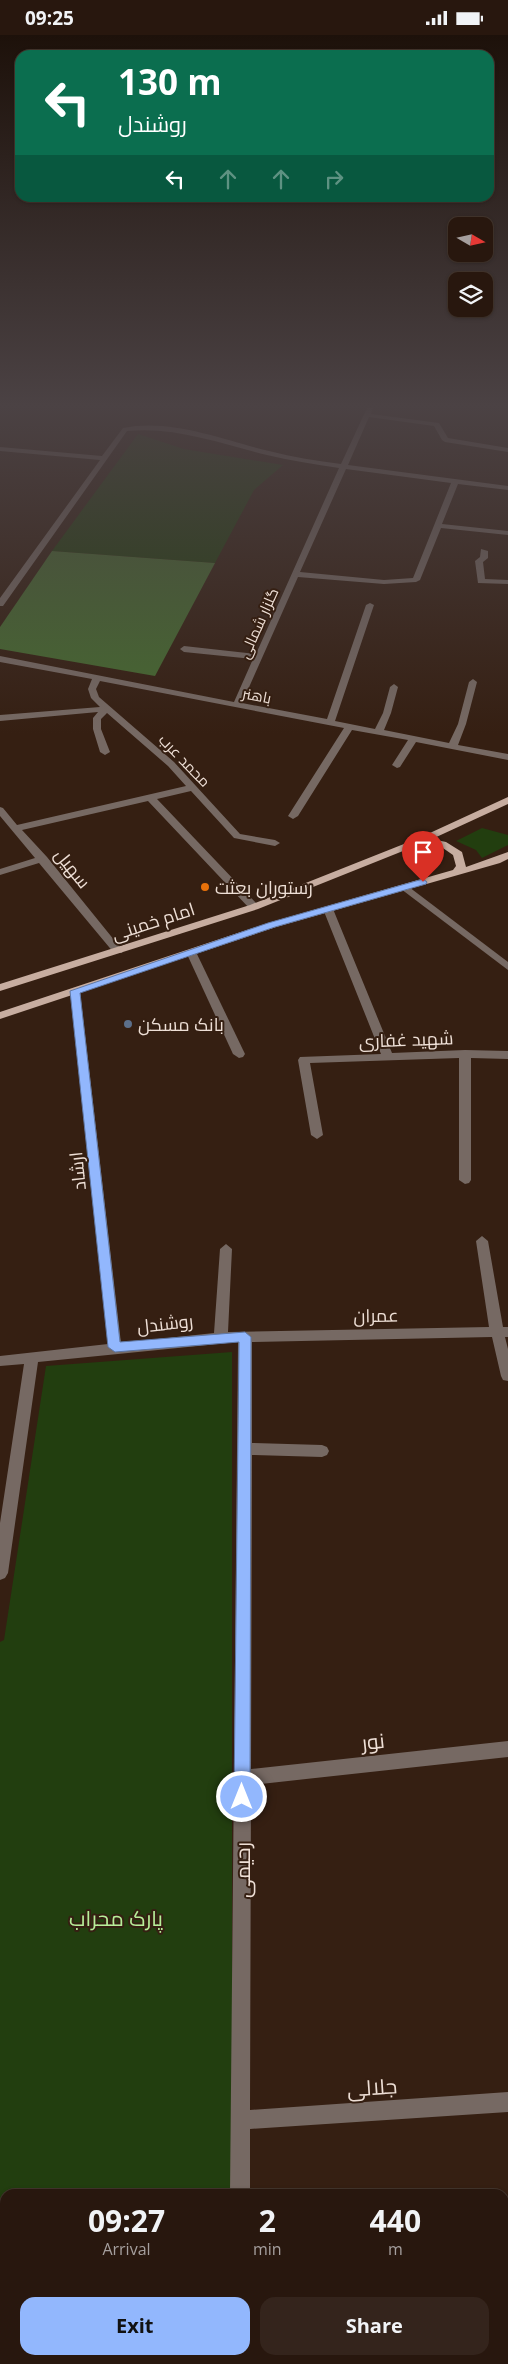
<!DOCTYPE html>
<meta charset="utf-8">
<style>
body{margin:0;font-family:"Open Sans",Cairo,sans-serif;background:#34241c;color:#f1f3f6;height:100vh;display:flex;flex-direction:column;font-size:19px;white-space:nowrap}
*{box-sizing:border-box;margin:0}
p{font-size:16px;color:#a59f9e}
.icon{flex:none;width:28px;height:28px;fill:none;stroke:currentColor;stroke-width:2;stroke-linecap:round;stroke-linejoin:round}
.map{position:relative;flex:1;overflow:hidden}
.side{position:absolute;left:0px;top:2154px;width:509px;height:176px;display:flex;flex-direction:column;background:#28170e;border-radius:15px 15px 0 0;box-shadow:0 1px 4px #0004,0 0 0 1px #44362e}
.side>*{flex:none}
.hud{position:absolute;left:15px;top:15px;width:479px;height:152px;border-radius:15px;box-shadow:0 1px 4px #0004,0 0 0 1px #44362e;background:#0b6e4f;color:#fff;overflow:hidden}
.needle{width:32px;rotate:99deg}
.tools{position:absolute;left:448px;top:182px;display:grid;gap:10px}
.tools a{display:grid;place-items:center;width:45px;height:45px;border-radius:10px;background:#28170e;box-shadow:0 1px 4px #0004,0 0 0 1px #44362e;font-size:25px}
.pin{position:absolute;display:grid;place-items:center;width:42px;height:42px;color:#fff;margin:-51px -21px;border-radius:50% 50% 50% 0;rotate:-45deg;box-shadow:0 0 5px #0007}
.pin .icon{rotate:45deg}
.me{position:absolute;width:55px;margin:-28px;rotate:0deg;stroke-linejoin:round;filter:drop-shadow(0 0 4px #0008)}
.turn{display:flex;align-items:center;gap:18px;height:105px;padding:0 20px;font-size:22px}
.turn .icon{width:65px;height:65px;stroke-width:2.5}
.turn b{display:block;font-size:35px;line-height:42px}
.lanes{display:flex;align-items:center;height:48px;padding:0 20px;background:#0003;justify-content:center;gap:25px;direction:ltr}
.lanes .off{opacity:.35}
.eta{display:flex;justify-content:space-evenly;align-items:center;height:85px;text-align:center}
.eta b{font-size:30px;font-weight:700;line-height:35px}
.cta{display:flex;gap:10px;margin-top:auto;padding:10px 20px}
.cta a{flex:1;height:58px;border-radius:15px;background:#92b7fd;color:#111;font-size:20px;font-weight:700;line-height:58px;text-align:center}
.cta a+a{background:#34241c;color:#f1f3f6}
.status{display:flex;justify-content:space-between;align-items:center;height:35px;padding:0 25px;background:#28170e;direction:ltr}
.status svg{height:14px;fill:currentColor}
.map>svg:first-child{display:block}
.green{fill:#223e0f}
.forest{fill:#466930}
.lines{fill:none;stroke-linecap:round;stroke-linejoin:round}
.minor{fill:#766963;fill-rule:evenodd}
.major{fill:#c7ada0;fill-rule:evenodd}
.route{fill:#92b7fd;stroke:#5f77a4}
.food-dot{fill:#e8710a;stroke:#351f12;stroke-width:2}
.service-dot{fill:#5c6f8a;stroke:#351f12;stroke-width:2}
.labels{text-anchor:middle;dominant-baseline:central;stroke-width:4;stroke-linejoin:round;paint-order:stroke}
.far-street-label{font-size:15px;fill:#eedfd6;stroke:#351f12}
.street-label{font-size:18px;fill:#eedfd6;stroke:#351f12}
.poi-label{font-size:18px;fill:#eedfd6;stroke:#351f12;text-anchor:start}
.near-street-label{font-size:21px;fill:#eedfd6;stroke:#351f12}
.near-park-label{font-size:21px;fill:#b7ee99;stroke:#351f12}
</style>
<div class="status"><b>09:25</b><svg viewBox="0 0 49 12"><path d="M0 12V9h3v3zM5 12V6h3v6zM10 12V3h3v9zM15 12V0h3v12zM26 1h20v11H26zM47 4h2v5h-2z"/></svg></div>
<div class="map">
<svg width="508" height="2329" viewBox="0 0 508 2329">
<rect width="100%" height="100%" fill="#351f12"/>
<g class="green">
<path d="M138,399l46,15 99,16 -29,25 -39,73 -163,-12z"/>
<path d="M482,793l26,7v10l-26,13 -6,-8 -20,-9z"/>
<path d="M232,1317v842h-227v166h227v4h-232v-722l4,-2 42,-274z"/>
</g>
<path class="forest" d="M52,516l163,12 -60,113 -155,-27v-22z"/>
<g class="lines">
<g class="minor">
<path d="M367,373h6l-2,6 68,9 9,15 60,10v4l-63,-10 -3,-2 -8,-14 -65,-9 -21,48 160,21v4l-50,-6 -16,40 66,7v4l-67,-7 -21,52 -4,2 -32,2 -86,-7 -56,126 85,16 39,-114 4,-2 4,2 -39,116 40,8 8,-16 7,-26 4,-3 4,3 -7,26 -7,17 65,13 9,-19 11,-42 4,-3 4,3 -11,42 -8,21 50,9v6l-92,-18 -16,25 -3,1 -5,-3 16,-25 -56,-10 -54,86 -5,3 -5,-3 56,-88 -244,-47 -4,8 3,8 75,65 66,72 35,6 5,3 -5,3 -41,-8 -43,-47 -34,8 101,106 1,2 -5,3 -4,-1 -102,-108 -126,29 25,27 76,94 -1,2h-8l-75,-90 -39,12v-6l35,-11 -35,-42v-9l3,1 14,17 169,-39 -18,-20 -61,-53 -6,6v10l9,23 -5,3 -5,-3 -7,-23v-11l5,-6 -98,9v-6l100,-8 -9,-9 -3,-9 4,-10 -92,-17v-6l234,46 19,-43 -69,-7 -4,-3 4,-3 72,8 83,-186c-24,-4 -48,-7 -72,-13 -45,-11 -92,-29 -140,-24l-124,175h-3v-8l100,-138 -100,-9v-4l102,9 21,-28c48,-10 100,12 146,23 24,6 48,10 72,13zM346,434l105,14 -38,95 -29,2 -84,-8z"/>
<path d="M481,514l7,2v7l-5,4 2,17 23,1v4l-30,-1 -3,-22 5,-4z"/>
<path d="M405,849l103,78v8l-107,-81 -1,-2z"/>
<path d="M328,871l5,3 59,144 73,-3 43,1v8l-37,-1v122l-2,3 -4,1 -6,-4v-122l-149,5 13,72 -6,4 -6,-4 -13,-75 2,-3 81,-3 -58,-145z"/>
<path d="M191,914l5,3 49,102 -2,3 -4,1 -6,-4 -47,-102z"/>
<path d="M75,953l5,3 41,352 93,-10 6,-84 6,-5 6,5 -4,83 261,-5 -13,-86 6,-5 6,5 15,86h5v10h-3l3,12v32l-5,-1 -2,-4 -9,-39 -240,5v101l70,2 5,2 2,4 -2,4 -5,2 -70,-2 -1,314 257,-28v16l-257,28 -1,325 258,-18v20l-258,17v65h-20l8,-852 -200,20 -30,211 -3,5 -5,2v-57l24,-159 -24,2v-10l108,-12 -38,-353z"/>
<rect x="504" y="2247" width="4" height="20"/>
<path d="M228,2325h22l-1,4h-22z"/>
</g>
<path class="major" d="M508,762v7l-76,35 14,3 16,10 4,15 42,-15v7l-8,4 -224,64 -276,92v-7l268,-89 185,-53 3,-4 -3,-11 -13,-9 -17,-3 -165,66 -258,82v-7l250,-79 169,-67z"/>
</g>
<linearGradient id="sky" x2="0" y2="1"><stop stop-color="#1d110a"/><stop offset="0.53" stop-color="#4b4244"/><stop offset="1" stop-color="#4b4244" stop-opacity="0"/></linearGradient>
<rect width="508" height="699" fill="url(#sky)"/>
<path class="route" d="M423,844l4,3 -1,2 -151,43 -195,66 40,349 125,-10 6,5 -1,460 -2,5 -6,2 -5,-2 -3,-5 5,-455 -124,10 -7,-5 -38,-356 198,-68z"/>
<circle class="food-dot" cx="205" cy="852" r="5"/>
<circle class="service-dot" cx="128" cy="989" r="5"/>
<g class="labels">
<g class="far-street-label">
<text transform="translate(258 588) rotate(-66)">گلزار شمالی</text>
<text transform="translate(257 660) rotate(11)">باهنر</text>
<text transform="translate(185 725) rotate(46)">محمد عرب</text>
</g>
<g class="street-label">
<text transform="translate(73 833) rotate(51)">سهیل</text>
<text transform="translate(153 886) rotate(-18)">امام خمینی</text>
<text transform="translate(406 1004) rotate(-2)">شهید غفاری</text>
<text transform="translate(77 1136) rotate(-96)">ارشاد</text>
<text transform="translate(376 1280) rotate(-1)">عمران</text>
<text transform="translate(165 1288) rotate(-6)">روشندل</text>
</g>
<g class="poi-label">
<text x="215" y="852">رستوران بعثت</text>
<text x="138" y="989">بانک مسکن</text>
</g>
<g class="near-street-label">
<text transform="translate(373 1706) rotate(-6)">نور</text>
<text transform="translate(242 1835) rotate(-90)">رحیمی</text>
<text transform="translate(372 2052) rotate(-4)">جلالی</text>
</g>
<g class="near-park-label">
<text x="116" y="1883">پارک محراب</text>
</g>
</g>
</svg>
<div class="tools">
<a><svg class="needle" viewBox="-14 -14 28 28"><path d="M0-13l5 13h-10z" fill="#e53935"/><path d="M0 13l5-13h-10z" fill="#a59f9e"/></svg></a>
<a><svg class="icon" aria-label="layers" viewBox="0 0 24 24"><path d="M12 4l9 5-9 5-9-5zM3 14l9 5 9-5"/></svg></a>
</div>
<div class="pin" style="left:423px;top:847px;background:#d93025"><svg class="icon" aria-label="arrive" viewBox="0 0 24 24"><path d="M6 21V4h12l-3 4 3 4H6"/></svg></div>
<svg class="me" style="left:242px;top:1762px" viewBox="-20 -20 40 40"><circle r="17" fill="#92b7fd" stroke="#fff" stroke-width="3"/><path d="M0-11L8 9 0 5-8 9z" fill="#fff"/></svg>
<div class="hud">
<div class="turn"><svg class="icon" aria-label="left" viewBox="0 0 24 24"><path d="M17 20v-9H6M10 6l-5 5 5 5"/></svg><div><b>130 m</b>روشندل</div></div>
<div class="lanes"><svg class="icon" aria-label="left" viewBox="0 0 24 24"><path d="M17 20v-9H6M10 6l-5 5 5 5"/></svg><svg class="icon off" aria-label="ahead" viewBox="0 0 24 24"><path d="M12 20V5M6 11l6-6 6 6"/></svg><svg class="icon off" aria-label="ahead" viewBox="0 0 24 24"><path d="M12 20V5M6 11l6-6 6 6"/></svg><svg class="icon off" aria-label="right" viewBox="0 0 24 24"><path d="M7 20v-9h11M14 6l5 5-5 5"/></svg></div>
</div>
<section class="side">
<div class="eta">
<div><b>09:27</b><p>Arrival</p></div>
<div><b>2</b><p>min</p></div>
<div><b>440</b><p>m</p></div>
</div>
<div class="cta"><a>Exit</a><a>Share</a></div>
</section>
</div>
